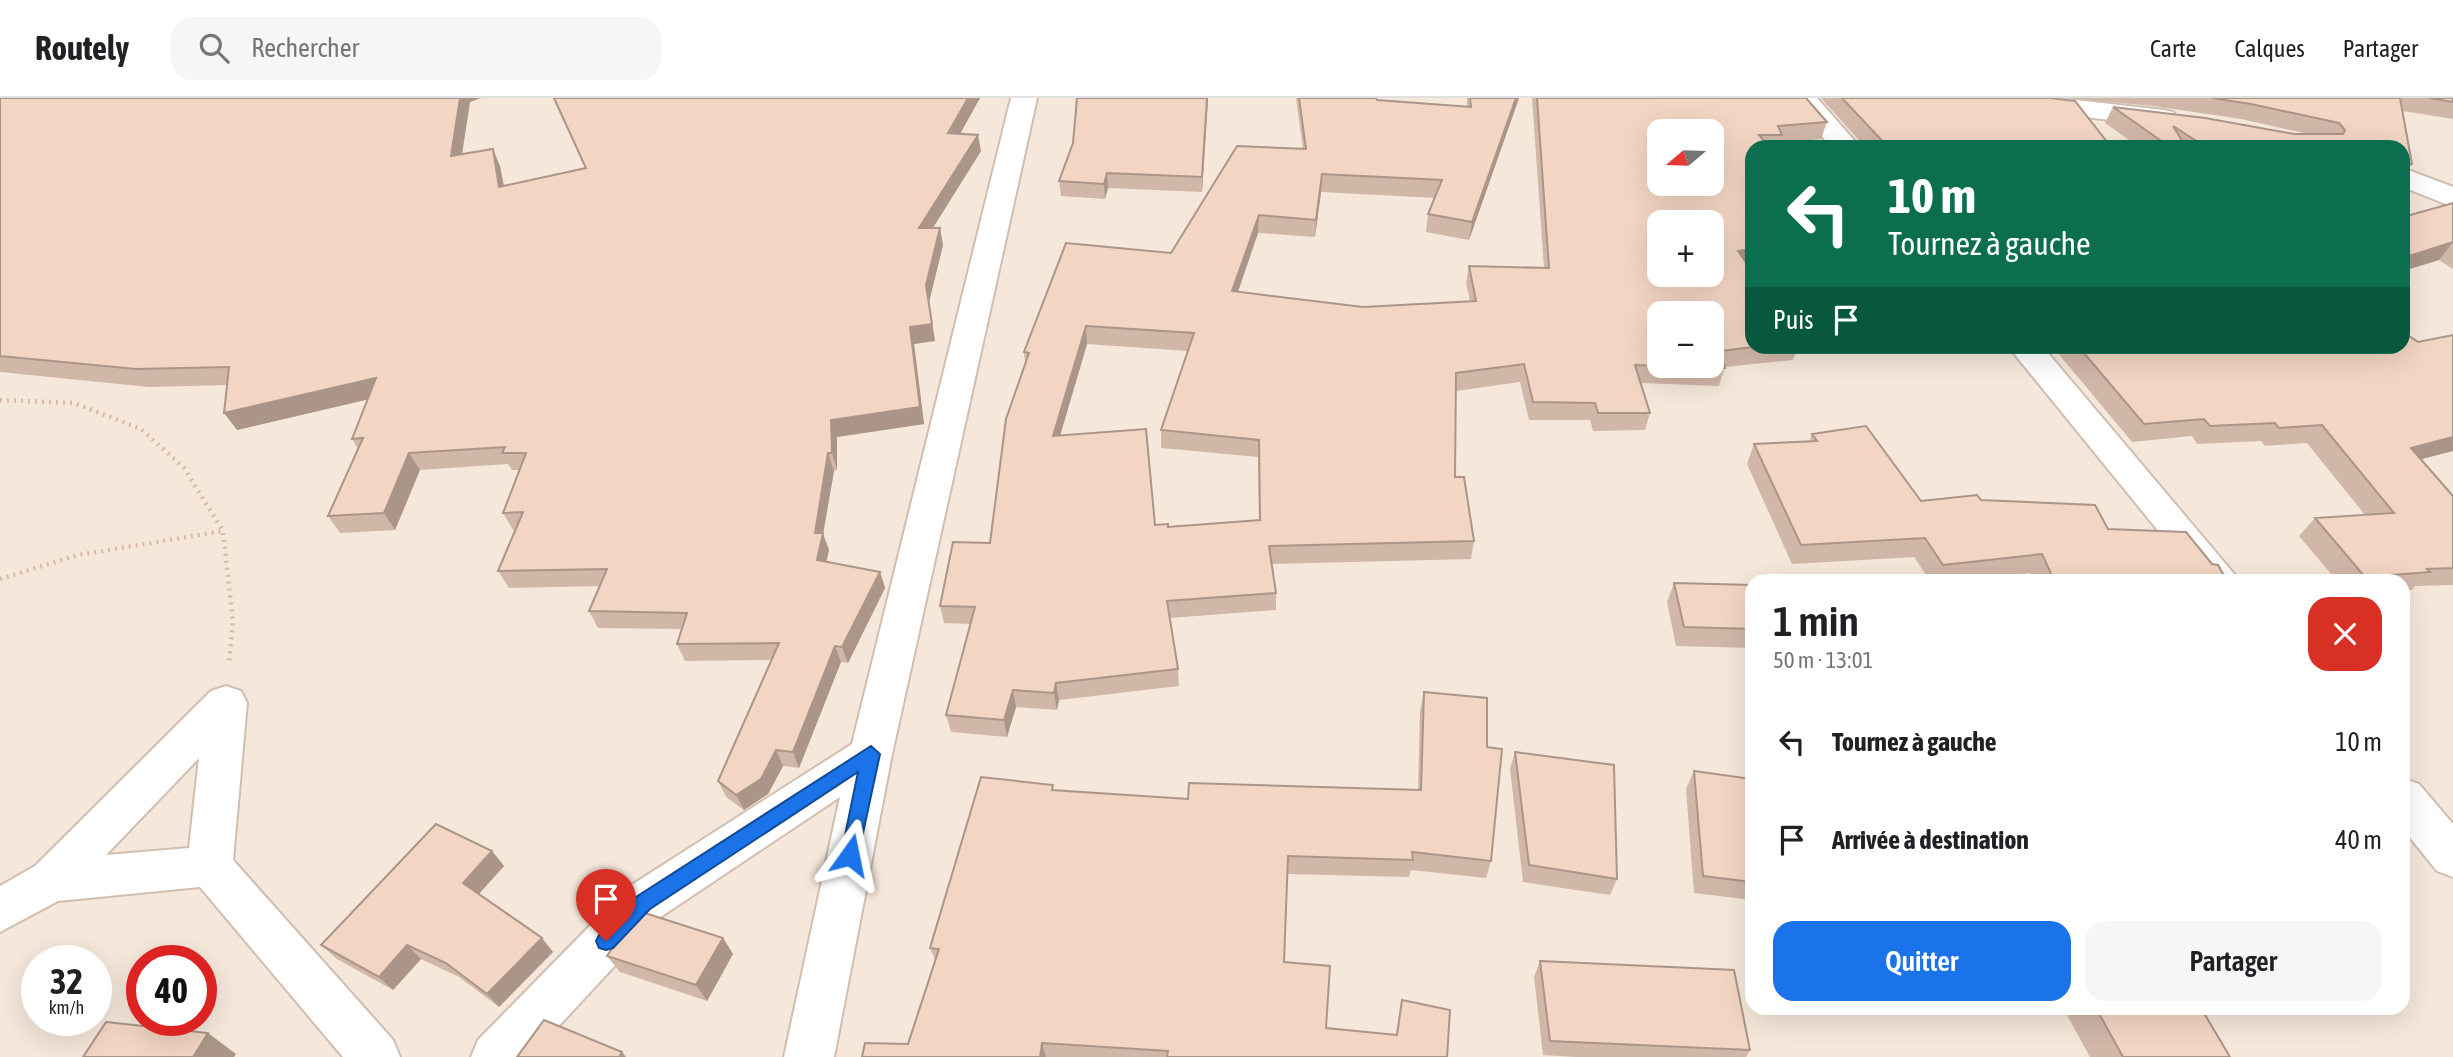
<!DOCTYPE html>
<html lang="fr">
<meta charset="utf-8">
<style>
body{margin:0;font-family:"Asap Condensed",sans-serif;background:#f6f6f6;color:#202124;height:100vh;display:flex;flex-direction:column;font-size:26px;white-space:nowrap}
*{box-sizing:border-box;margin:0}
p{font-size:23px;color:#757577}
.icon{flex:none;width:38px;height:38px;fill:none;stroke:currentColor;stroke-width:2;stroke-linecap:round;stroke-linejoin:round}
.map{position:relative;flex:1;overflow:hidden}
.sheet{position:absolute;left:1745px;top:476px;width:665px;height:441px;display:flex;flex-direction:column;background:#fff;border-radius:21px;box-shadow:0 7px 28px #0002}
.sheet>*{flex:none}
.banner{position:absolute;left:1745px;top:42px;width:665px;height:214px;border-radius:21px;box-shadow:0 7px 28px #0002;background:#0b6e4f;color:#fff;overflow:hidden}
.needle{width:46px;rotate:251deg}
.buttons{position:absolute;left:1647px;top:21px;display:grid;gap:14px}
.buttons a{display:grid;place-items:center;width:77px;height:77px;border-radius:14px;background:#fff;box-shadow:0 7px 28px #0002;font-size:35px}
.speed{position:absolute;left:21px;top:847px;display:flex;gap:14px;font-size:35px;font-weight:700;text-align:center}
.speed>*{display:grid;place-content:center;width:91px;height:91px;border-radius:50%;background:#fff;box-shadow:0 7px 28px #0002;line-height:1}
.speed small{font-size:18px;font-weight:400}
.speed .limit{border:10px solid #d22;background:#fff;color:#111}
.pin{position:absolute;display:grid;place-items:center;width:60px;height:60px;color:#fff;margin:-72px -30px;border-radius:50% 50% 50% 0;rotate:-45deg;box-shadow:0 0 7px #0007}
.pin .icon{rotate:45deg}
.me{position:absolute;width:77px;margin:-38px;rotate:12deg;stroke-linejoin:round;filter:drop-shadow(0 0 5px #0008)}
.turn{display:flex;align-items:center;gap:24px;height:147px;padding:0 28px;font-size:32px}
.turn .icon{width:91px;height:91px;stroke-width:2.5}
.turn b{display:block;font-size:49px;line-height:60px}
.then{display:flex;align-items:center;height:66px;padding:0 28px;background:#0003;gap:14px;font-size:26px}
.round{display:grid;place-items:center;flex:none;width:74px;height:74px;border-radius:21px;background:#f6f6f6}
.headline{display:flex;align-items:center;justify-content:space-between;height:119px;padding:0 28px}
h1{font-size:42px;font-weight:600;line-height:52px}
.cta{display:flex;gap:14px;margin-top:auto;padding:14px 28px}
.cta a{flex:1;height:80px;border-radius:21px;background:#1a73e8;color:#fff;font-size:28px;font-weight:600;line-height:80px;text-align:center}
.cta a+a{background:#f6f6f6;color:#202124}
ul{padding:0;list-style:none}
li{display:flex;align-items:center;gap:21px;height:98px;padding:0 28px}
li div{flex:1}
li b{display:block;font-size:26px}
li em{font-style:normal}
header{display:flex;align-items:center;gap:42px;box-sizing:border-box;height:98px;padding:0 35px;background:#fff;border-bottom:2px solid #e0e0e0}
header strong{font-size:33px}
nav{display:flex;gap:38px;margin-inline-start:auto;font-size:24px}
.search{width:490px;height:63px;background:#f6f6f6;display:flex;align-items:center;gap:18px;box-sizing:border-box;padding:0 24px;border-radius:21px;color:#757577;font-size:26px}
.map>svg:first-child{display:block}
.residential{fill:#f5e8da;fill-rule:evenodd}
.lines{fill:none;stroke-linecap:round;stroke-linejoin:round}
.minor-casing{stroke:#d1beb0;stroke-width:4}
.path{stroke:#d9b8a5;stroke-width:4.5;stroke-dasharray:2 5;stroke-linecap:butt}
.minor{fill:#fff;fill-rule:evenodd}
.wall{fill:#d1b7a8;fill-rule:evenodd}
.shaded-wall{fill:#aa9588}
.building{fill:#f3d5c3;stroke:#aa9588;stroke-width:2;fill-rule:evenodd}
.route{fill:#1a73e8;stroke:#114b97;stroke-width:2}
</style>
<header>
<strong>Routely</strong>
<div class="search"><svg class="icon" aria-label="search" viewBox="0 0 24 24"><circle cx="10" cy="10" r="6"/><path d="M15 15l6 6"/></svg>Rechercher</div>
<nav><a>Carte</a><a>Calques</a><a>Partager</a></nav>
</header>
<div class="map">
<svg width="2453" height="959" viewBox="0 0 2453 959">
<rect width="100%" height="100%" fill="#fdf6ec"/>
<path class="residential" d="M0,0h2453v959h-2453zM1659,33h53v53h-53zM1752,49h651v199h-651zM1659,124h53v53h-53zM1659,215h53v53h-53zM1752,483h651v427h-651zM37,863h59v59h-59zM142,863h59v59h-59z"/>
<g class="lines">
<g class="minor-casing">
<g id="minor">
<path d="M1011,0h26l-145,656 -58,303h-50l56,-260 -181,121 -129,139h-59l7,-17 149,-152 225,-144z"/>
<path d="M1789,0h28l43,49h-29z"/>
<path d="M1975,0h84l104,12 10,2 4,6 -4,6 -10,2 -175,-20 -9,-2z"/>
<path d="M2403,70l50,19v20l-50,-20z"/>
<path d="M2008,248h34l198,235h-41z"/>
<path d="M226,588l15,5 6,12 -14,157 160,180 7,17h-57l-143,-170 -142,14 -58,31v-46l35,-20 176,-175zM199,660l-10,90 -83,7z"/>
<path d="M2403,680l16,6 34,40v53l-16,-6 -34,-42z"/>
</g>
</g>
<g class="path">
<path d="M0,302l74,3 67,26 43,39 39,63 10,91 -4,42"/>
<path d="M0,481l78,-24 145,-24"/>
</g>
<use href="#minor" class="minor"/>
</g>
<g class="wall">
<path d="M0,0l470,4 -8,52 38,12 4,20 81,-18 -32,-70h427l-20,36 21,17 -48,77h7l3,17 -14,57 6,39 -21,3 10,80 -87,13v33l-3,1 -11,63 6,16 -3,12 54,10 5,16 -37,75 -7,-1 -42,106 -16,-2 -15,28 -24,16 -18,-13 -8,-16 54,-121 -87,1 -8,-17 5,-15 -84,-1 -9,-17 11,-25 -91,2 -11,-17 18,-41h-3l-10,-17 16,-43h-7l-4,-6 -88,6 -25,60 -55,3 -12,-17 30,-67 -6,-10 16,-40 -131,31 -10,-45 -78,2 -149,-15z"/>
<path d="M1208,0l-6,94 -94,-4 -3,11 -44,-3 -2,-15z"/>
<path d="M1296,0h80l1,2 90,6v-8h52l-50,142 -43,-8 2,-18 7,-16 -114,-6 -6,45 -57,-4 -20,59 125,15 107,-6 -4,-18 3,-17 75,2 -12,-170h274l21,24 -6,17 -41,4 -2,4h-26v119h-4l4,80h47l-6,14 -68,7 -6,19 -78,-3 9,30 -5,17 -52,1 -3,-11h-61l-9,-38 -64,9 -1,86 19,64 -3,18 -199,5 4,29v17l-106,8 8,51 1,17 -120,14 -2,10 -41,-3 -9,30 -56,-5 -5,-17 24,-91 -26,-1 -4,-17 50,-63 35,-181 -1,-10 147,-99 132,-104zM1087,246l101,7 -27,79v18l97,9 1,63 -91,7 -13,-2 -95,-90z"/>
<path d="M1821,0h229l61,49h-246z"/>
<path d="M2070,0h383v21l-50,-8 9,53 -9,13v-30h-264l-34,-24 8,-16 181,27h14l-67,-15 -88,-13z"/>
<path d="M2453,105v66l-14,-9 -36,11v-54z"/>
<path d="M2453,237v116l-32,8 32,37v89l-38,1 -3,4h-9v-9h-66l-38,-45 16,-18 50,-3 -58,-72 -42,3 -4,-5 -64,3 -5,-8 -60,6 -80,-96h288l2,2 76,-6z"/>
<path d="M1897,248h18l-16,3z"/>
<path d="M1812,336l109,67 60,-1 127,29 119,52h-194l-3,-8 -72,8h-28l-16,-24 -122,7 -45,-100 7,-20 55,-2z"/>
<path d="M1674,485l78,2v63l-76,-2 -9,-44z"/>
<path d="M1424,594l63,55 4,114 -5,17 -75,-8 -2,7 -122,-3 -3,88 42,66 70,7 6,-35 45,57h-585l46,-13 27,-84 -5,-12 124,-158 134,9 230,-10 2,-78z"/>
<path d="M1515,654l102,127 -7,16 -87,-13 -13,-113z"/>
<path d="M1694,673l58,8v121l-58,-7 -8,-104z"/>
<path d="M492,753l12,15 -25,28 74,58 -54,55 -40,-30 -38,-18 -28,31 -56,-31 -16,-14z"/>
<path d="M723,840l10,16 -26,47 -87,-29 -13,-16z"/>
<path d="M1540,863l210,89 -4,7h-171l-32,-2 -9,-78z"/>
<path d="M2063,910h138l29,49h-140z"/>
</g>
<g class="shaded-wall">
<path d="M460,0h21l-11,4 -11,71 -8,-17z"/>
<path d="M968,0h12l-29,52 -3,-17z"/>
<path d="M1207,0h1l-6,94v-15z"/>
<path d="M1516,0h3l-50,142 3,-18z"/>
<path d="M978,37l3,16 -59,94 -3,-17z"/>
<path d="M493,51l7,17 7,38 -8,-17z"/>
<path d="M1107,75l1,15 -3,11 -1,-15z"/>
<path d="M1322,76l-1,18 -6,45 1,-17z"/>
<path d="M1259,117l-1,18 -26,76v-18z"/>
<path d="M940,130l3,17 -14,57 6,39 -21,3 10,80 -87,13v33l-5,-17 -1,-33 79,-93 16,-42z"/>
<path d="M2453,144l-14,18 -36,11v-13z"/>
<path d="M1752,151v17l-20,2 6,-17z"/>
<path d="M1086,228l1,18 -32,109 -2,-17z"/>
<path d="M376,280l11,17 -150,35 -13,-17z"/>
<path d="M2453,339v14l-58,15 16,-18z"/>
<path d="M409,355l11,17 -25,60 -11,-17z"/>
<path d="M828,355l6,18 -11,63 6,16 -6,27 -6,-17 -2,-27z"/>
<path d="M880,474l5,16 -37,75 -6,-16z"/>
<path d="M835,548l6,16 -42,106 -6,-16z"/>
<path d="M1056,585l3,17 -2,10 -3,-17z"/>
<path d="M1013,592l3,17 -9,30 -3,-17z"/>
<path d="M776,652l7,16 -15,28 -24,16 -8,-15z"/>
<path d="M492,753l12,15 -29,32 -12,-15z"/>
<path d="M542,840l11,14 -54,55 -12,-13z"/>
<path d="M723,840l10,16 -26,47 -11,-16z"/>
<path d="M407,847l14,14 -28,31 -14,-13z"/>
<path d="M208,935l28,21 -2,3h-41z"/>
<path d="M1042,945l4,14h-6z"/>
<path d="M622,954l4,5h-7z"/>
</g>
<g class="building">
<path d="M0,0h460l-9,58 42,-7 6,38 87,-19 -32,-70h414l-20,35 30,2 -59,93h21l-14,57 6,39 -22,3 10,80 -89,13 1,33h-4l-13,80h8l-6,27 63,12 -38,75 -7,-1 -42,106 -17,-2 -15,29 -25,16 -18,-14 61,-138 -102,1 10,-31 -98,-2 18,-42 -109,2 25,-59 -20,1 23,-60h-24l3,-6 -96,6 -25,60 -56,3 35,-78 -11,1 24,-61 -152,35 5,-46 -93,2 -136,-13z"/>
<path d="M1077,0h130l-5,79 -95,-4 -3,11 -45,-3 14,-38z"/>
<path d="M1299,0h77l1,2 94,7 -1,-9h46l-44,124 -44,-8 14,-34 -120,-6 -6,46 -57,-5 -27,76 131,16 113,-6 -7,-35 80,2 -12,-170h269l21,24 -49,4 4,9h-23l10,12h-17v102l-14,2 14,20v75h10l-42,5 5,17 -61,-2h48v-53h-53v53l-24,-1 15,48h-52l-3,-10 -62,-1 -9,-38 -68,9 -1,104h9l10,64 -205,5 7,47 -109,8 11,68 -122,14 -2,10 -41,-3 -9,30 -58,-5 29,-108 -35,-1 13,-64 37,1 16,-124 23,-66 -5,-1 42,-109 105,10 66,-107 69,3zM1659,33h53v53h-53zM1659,124h53v53h-53zM1086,228l108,7 -33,97 98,10 1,80 -92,7v-3l-13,1 -9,-96 -93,7z"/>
<path d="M1842,0h208l25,3 36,46h-223z"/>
<path d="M2212,0h188l12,66 -9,1v-18h-197l-33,-21 13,21h-16l-57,-40 92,11 89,16h49l2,-4 -6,-7 -88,-19z"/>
<path d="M2429,0h24v4z"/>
<path d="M2453,105v39l-50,16v-41z"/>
<path d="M2403,234l15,10 35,-7v102l-42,11 42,48v72l-26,1 3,3 -65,5 -50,-59 79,-5 -72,-88 -43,3 -4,-5 -65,3 -6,-7 -60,5 -66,-78h262l2,2 3,-2h58z"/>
<path d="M1866,328l55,75 56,-6 4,5 114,5 13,24 78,3 26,32 6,1 9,16h-157l-16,-1 -12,-26 -99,11 -18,-27 -124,7 -47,-101 63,-3 -5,-7z"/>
<path d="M1674,485l78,2v44l-68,-2z"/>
<path d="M1424,594l63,6v49l15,2 -11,112 -79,-9 1,8 -125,-4 -4,106 46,4 -4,62 71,7 5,-35 48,10 -3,47h-280l1,-6 -126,-8 -2,14h-178l3,-14 43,1 31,-95 -9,-1 51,-171 72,8 -1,5 136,9 1,-16 232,7z"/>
<path d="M1515,654l99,13 3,114 -88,-14z"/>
<path d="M1694,673l58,8v103l-49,-6z"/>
<path d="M436,726l56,27 -29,32 79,55 -55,56 -41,-31 -39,-18 -28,32 -58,-32z"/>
<path d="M642,814l81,26 -27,47 -89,-29 16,-24z"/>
<path d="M1540,863l194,9 16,80 -200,-9z"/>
<path d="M2096,910h105l29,49h-107z"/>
<path d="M544,922l78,32 -3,5h-102z"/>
<path d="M106,924l102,11 -15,24h-110z"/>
</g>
<path class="route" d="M871,648l9,8 -23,107h-13l-3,-6 17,-83 -208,137 -37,39 -7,2 -7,-2 -3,-7 3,-6 37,-38z"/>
</svg>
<div class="buttons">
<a><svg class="needle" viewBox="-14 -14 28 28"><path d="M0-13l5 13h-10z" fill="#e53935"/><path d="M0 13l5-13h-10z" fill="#757577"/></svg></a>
<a>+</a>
<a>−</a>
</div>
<div class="speed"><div>32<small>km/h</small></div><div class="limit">40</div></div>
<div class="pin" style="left:606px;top:843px;background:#d93025"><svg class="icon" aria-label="arrive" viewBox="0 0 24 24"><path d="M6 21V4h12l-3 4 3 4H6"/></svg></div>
<svg class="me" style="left:850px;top:757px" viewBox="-20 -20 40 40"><path d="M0-17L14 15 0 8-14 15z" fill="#1a73e8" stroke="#fff" stroke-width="4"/></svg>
<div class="banner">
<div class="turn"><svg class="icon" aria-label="left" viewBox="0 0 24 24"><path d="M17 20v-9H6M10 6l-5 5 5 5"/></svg><div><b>10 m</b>Tournez à gauche</div></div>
<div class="then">Puis<svg class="icon" aria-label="arrive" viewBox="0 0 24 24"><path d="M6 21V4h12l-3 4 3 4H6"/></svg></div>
</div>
<section class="sheet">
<div class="headline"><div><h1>1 min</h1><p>50 m · 13:01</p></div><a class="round" style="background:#d93025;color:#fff"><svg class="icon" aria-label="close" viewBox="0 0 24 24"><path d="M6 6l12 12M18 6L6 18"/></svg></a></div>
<ul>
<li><svg class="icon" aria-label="left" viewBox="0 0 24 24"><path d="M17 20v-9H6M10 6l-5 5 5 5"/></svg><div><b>Tournez à gauche</b></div><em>10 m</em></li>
<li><svg class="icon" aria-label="arrive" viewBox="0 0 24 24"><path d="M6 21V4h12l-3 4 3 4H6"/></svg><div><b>Arrivée à destination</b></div><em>40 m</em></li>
</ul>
<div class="cta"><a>Quitter</a><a>Partager</a></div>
</section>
</div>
